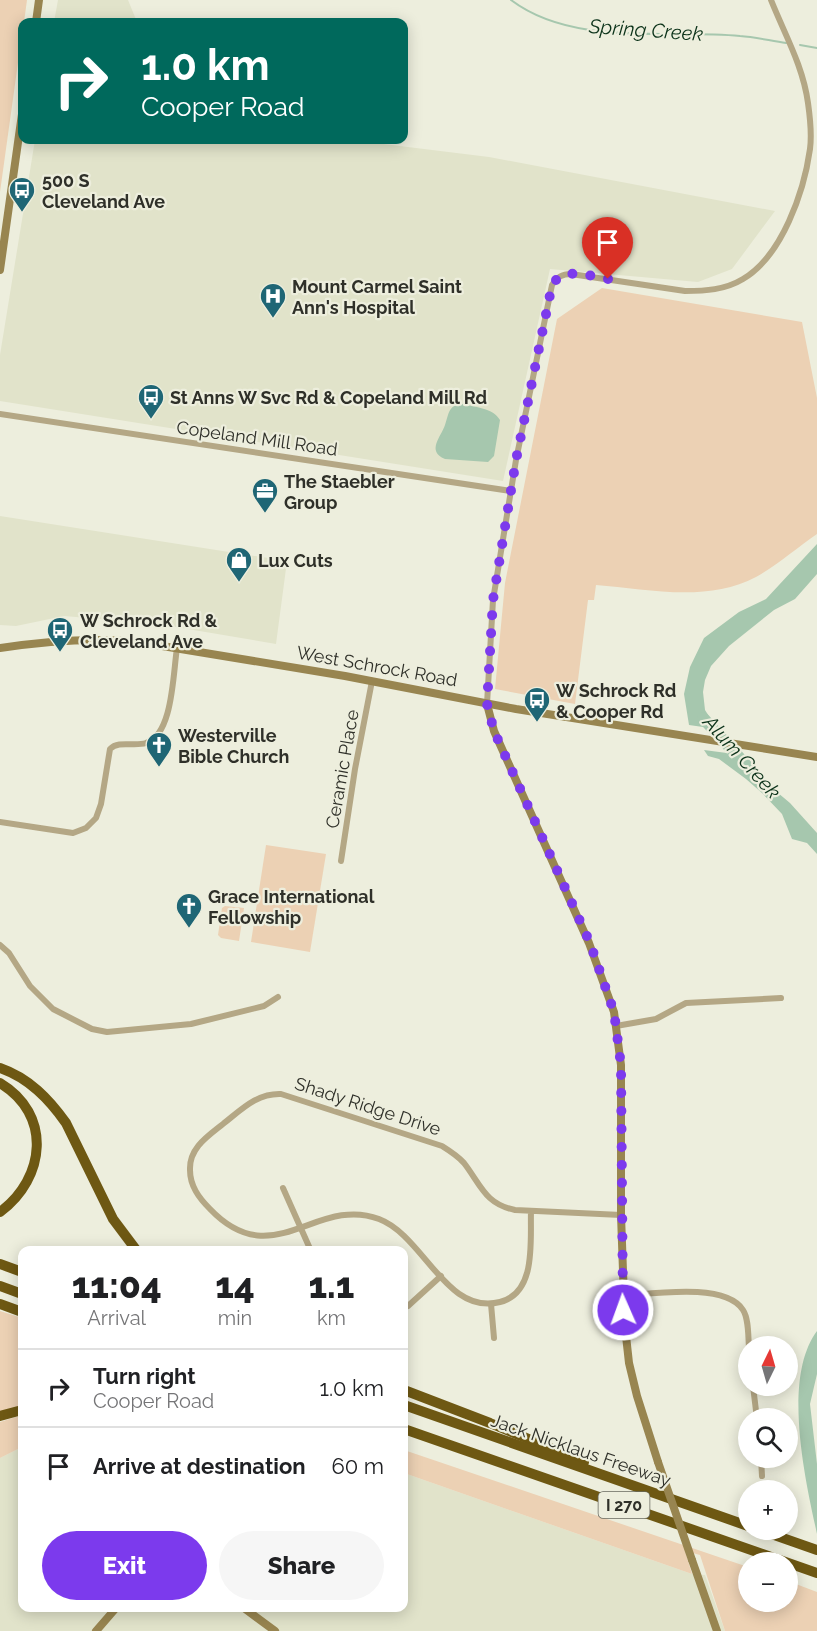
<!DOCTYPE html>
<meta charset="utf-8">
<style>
body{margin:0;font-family:Raleway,sans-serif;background:#f6f6f6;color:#202124;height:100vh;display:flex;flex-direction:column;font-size:22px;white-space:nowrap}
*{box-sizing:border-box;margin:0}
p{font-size:20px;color:#757577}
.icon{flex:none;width:33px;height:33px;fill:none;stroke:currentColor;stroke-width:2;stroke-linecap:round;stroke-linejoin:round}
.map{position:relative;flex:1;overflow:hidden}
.details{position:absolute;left:18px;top:1246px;width:390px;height:366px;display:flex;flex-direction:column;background:#fff;border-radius:12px;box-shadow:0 3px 15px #0003}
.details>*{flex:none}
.banner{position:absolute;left:18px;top:18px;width:390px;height:126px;border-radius:12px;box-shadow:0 3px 15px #0003;background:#00695c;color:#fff;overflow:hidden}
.needle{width:39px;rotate:5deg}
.controls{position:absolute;left:738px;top:1336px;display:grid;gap:12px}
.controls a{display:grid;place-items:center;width:60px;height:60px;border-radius:50%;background:#fff;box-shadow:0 3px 15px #0003;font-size:30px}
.pin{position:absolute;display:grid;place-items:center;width:51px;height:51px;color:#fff;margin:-62px -26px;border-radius:50% 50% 50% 0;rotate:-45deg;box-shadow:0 0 6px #0007}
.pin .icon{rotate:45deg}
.me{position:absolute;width:66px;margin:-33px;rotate:358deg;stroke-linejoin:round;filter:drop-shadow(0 0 4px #0008)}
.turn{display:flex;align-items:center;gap:21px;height:126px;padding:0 24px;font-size:27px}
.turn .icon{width:78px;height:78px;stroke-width:2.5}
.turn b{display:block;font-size:42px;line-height:51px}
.eta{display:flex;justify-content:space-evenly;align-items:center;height:102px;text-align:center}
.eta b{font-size:36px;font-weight:800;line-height:42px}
.button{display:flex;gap:12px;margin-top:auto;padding:12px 24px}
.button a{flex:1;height:69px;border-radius:36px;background:#7c3aed;color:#fff;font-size:24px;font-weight:800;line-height:69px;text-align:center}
.button a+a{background:#f6f6f6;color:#202124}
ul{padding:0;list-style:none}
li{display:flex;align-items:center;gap:18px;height:78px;padding:0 24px;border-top:2px solid #e0e0e0}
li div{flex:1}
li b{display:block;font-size:22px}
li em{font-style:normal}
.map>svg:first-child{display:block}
.built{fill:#e1e3ca}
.green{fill:#ecd1b4}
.water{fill:#a6c7ae}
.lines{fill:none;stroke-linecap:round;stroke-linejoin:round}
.stream{stroke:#a6c7ae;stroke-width:2}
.river{stroke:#a6c7ae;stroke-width:12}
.street{stroke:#b4a785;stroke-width:6}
.secondary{stroke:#988550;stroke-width:8}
.highway{stroke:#6e5813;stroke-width:10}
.secondary-bridge{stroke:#988550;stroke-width:8}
.route{stroke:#7c3aed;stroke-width:10;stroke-dasharray:0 18}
.labels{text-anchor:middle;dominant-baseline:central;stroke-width:4.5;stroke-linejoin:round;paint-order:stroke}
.shield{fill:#edeedd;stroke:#68695f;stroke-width:1.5}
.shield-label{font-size:16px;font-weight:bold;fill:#2f3029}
.poi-label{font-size:18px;font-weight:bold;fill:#2f3029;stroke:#edeedd;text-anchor:start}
.street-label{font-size:18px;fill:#2f3029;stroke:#edeedd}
.water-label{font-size:20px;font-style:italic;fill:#0b3219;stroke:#edeedd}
</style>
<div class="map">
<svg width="817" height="1631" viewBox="0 0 817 1631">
<rect width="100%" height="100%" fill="#edeedd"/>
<g class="built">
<path d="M58,0h70l9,22h-83z"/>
<path d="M35,140h316l138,17 286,54 -43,58 -34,13 -148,-13 -47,212 -503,-80v-46z"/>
<path d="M0,516l287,45 -11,83 -118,-20 -94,-8 -48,10 -16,-1z"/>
<path d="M22,1447v161h382v-135l288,101 13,1 20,56h-725v-173z"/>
</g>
<g class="green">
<path d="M0,0h27l-3,22h-2v12l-22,158z"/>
<path d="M602,288l200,34 15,76v136c-20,14 -40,31 -61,43 -48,26 -109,12 -160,8l-2,15h-6l-13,104 -80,-15 10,-106 52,-264z"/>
<path d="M266,845l60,9 -16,98 -59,-10z"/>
<path d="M225,906l19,2 -5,33 -18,-3 -3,-3 4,-27z"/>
<path d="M0,1311l22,7v89l-22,7z"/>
<path d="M22,1415v32l-22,11v-36z"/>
<path d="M404,1450l344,117v35h40v-21l29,11v39h-92l-25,-76 -15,-4 7,23 -288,-101z"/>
</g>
<g class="water">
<path d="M462,404c13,3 31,4 38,16l-6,36 -6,6 -43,-3c-19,-8 -4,-22 0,-34 4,-11 3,-20 17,-21z"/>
<path d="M817,544v30l-22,25 -21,11 -45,36 -18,20 -6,14 -2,12 2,18 12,19 -28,-4 -5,-31 6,-27 14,-29 35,-26 27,-13z"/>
<path d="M704,750l38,5 23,27 25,21 27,30v21l-10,-11 -15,-4 -10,-25 -20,-21 -16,-14 -27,-20 -11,-3z"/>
<path d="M817,1331v43l-7,30 7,60v70c-12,-55 -35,-156 0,-203z"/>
</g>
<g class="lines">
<g class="stream">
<path d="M511,0c62,47 157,29 229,36 16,1 31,5 46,7"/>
<path d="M800,45l17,3"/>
</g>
<path class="river" d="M703,718l43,47"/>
<g class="street">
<path d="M0,414l511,77"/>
<path d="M487,704l6,-104 23,-140 36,-175c5,-8 10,-11 19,-11l114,17c20,0 40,-1 58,-12 39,-23 61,-87 67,-130 2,-15 0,-32 -2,-46 -5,-37 -23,-68 -37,-103"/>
<path d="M0,822l73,11 13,-5 10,-10 5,-14 9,-55c9,-9 24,-2 36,-6 27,-8 27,-70 31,-95"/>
<path d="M341,861l14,-92 17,-88"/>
<path d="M0,945l9,8 21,33 23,23 39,20 15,3 84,-8 73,-18 14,-9"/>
<path d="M616,1026l40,-7 30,-16 95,-5"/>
<path d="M283,1188l28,63"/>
<path d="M531,1211c-1,29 6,82 -31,91 -54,14 -76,-66 -121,-83 -63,-24 -106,56 -169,-10 -11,-11 -20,-23 -20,-39 -1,-22 18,-34 33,-46 18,-14 34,-31 58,-30l161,52c8,5 16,10 22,17 17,22 21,41 51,47l106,5"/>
<path d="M622,1296c30,-2 103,-14 121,14 6,9 5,27 6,37"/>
<path d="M491,1304l3,34"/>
<path d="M408,1306l33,-30"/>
<path d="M753,1386l4,33"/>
<path d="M761,1458l1,18"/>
</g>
<g class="secondary">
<path d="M36,22l3,-22"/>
<path d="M0,270l22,-156"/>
<path d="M0,648c46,-7 92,-11 138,-6l207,34 171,33 301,48"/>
<path d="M487,704l7,27 95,212 25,69 7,53v150l4,112 4,36 8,33 21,66"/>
<path d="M692,1560l25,71"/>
<path d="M244,1608l31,23"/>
<path d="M96,1631l20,-23"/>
</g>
<g class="highway">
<path d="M0,1068c29,10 49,31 66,55l47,96 24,32"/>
<path d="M0,1083c52,31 46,95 0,129"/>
<path d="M0,1264l22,8"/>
<path d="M0,1286l22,8"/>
<path d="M0,1304l22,8"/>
<path d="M404,1390l86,33 94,39"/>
<path d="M404,1405l344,121"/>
<path d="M0,1416l22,-6"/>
<path d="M404,1429l413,144"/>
<path d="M760,1530l57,20"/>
</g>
<path class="secondary-bridge" d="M658,1462l34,98"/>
</g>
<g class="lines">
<path class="route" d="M608,279c-19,-3 -44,-13 -56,6l-36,175 -23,140 -6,104 7,27 96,212 24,69 7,53 2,245"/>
</g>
<defs>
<g id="bus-pin" transform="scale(1.35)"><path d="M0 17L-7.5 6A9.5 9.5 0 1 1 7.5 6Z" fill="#1f6675" stroke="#edeedd"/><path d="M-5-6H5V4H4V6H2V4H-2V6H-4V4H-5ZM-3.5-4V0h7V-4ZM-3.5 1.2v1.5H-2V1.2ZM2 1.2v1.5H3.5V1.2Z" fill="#fff"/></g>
<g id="hospital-pin" transform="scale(1.35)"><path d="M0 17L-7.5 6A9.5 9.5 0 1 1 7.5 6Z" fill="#1f6675" stroke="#edeedd"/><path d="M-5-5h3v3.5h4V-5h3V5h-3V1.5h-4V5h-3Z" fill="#fff"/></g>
<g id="office-pin" transform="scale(1.35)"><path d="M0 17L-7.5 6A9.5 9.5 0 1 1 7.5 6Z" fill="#1f6675" stroke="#edeedd"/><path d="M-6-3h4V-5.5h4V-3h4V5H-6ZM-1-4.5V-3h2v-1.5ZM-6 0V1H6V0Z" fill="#fff"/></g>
<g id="shop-pin" transform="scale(1.35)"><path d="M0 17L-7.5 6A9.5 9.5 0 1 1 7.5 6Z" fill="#1f6675" stroke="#edeedd"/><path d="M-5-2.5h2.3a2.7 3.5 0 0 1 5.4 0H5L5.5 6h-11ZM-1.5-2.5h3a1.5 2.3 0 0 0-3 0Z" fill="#fff"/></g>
<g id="church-pin" transform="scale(1.35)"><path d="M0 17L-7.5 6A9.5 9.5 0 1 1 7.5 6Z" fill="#1f6675" stroke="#edeedd"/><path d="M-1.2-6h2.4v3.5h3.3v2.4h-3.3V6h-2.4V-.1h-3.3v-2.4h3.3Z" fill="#fff"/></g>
</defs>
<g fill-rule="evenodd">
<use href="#bus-pin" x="22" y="190"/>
<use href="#hospital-pin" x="273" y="296"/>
<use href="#bus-pin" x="151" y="397"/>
<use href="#office-pin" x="265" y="491"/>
<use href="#shop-pin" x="239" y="560"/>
<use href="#bus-pin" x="60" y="630"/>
<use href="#bus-pin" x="537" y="700"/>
<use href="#church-pin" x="159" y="745"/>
<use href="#church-pin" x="189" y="906"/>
</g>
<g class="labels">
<rect class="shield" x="598.5" y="1492" width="51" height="26" rx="4.5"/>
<g class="shield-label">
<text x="624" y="1505">I 270</text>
</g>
<g class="poi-label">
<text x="42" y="180">500 S<tspan x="42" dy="21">Cleveland Ave</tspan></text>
<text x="292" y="286">Mount Carmel Saint<tspan x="292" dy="21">Ann's Hospital</tspan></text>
<text x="170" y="397">St Anns W Svc Rd &amp; Copeland Mill Rd</text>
<text x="284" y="481">The Staebler<tspan x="284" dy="21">Group</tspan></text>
<text x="258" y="560">Lux Cuts</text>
<text x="80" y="620">W Schrock Rd &amp;<tspan x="80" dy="21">Cleveland Ave</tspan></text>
<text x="556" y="690">W Schrock Rd<tspan x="556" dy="21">&amp; Cooper Rd</tspan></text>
<text x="178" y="735">Westerville<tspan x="178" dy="21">Bible Church</tspan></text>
<text x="208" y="896">Grace International<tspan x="208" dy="21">Fellowship</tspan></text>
</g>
<g class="street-label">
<text transform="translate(257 438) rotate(8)">Copeland Mill Road</text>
<text transform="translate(377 666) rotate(10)">West Schrock Road</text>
<text transform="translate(342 769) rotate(-80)">Ceramic Place</text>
<text transform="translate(368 1106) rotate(18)">Shady Ridge Drive</text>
<text transform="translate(581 1450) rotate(19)">Jack Nicklaus Freeway</text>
</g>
<g class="water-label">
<text transform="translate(646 30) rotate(4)">Spring Creek</text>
<text transform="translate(742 757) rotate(48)">Alum Creek</text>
</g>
</g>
</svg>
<div class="controls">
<a><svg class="needle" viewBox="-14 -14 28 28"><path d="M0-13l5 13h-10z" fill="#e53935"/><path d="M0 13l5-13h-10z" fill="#757577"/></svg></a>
<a><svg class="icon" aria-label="search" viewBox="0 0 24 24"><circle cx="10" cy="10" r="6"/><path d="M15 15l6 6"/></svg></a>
<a>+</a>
<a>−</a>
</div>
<div class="pin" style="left:608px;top:279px;background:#d93025"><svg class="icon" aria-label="arrive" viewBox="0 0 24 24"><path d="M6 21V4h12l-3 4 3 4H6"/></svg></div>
<svg class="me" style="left:623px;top:1310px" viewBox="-20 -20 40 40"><circle r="17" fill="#7c3aed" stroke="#fff" stroke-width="3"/><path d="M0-11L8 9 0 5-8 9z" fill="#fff"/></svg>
<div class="banner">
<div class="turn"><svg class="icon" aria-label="right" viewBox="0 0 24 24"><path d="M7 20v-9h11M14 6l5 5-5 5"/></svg><div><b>1.0 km</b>Cooper Road</div></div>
</div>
<section class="details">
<div class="eta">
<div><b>11:04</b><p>Arrival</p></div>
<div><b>14</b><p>min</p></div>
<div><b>1.1</b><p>km</p></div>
</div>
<ul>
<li><svg class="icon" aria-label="right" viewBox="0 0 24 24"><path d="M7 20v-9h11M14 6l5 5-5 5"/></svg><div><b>Turn right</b><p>Cooper Road</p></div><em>1.0 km</em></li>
<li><svg class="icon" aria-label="arrive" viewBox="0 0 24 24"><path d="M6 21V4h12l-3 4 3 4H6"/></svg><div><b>Arrive at destination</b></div><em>60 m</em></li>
</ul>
<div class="button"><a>Exit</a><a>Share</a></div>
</section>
</div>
